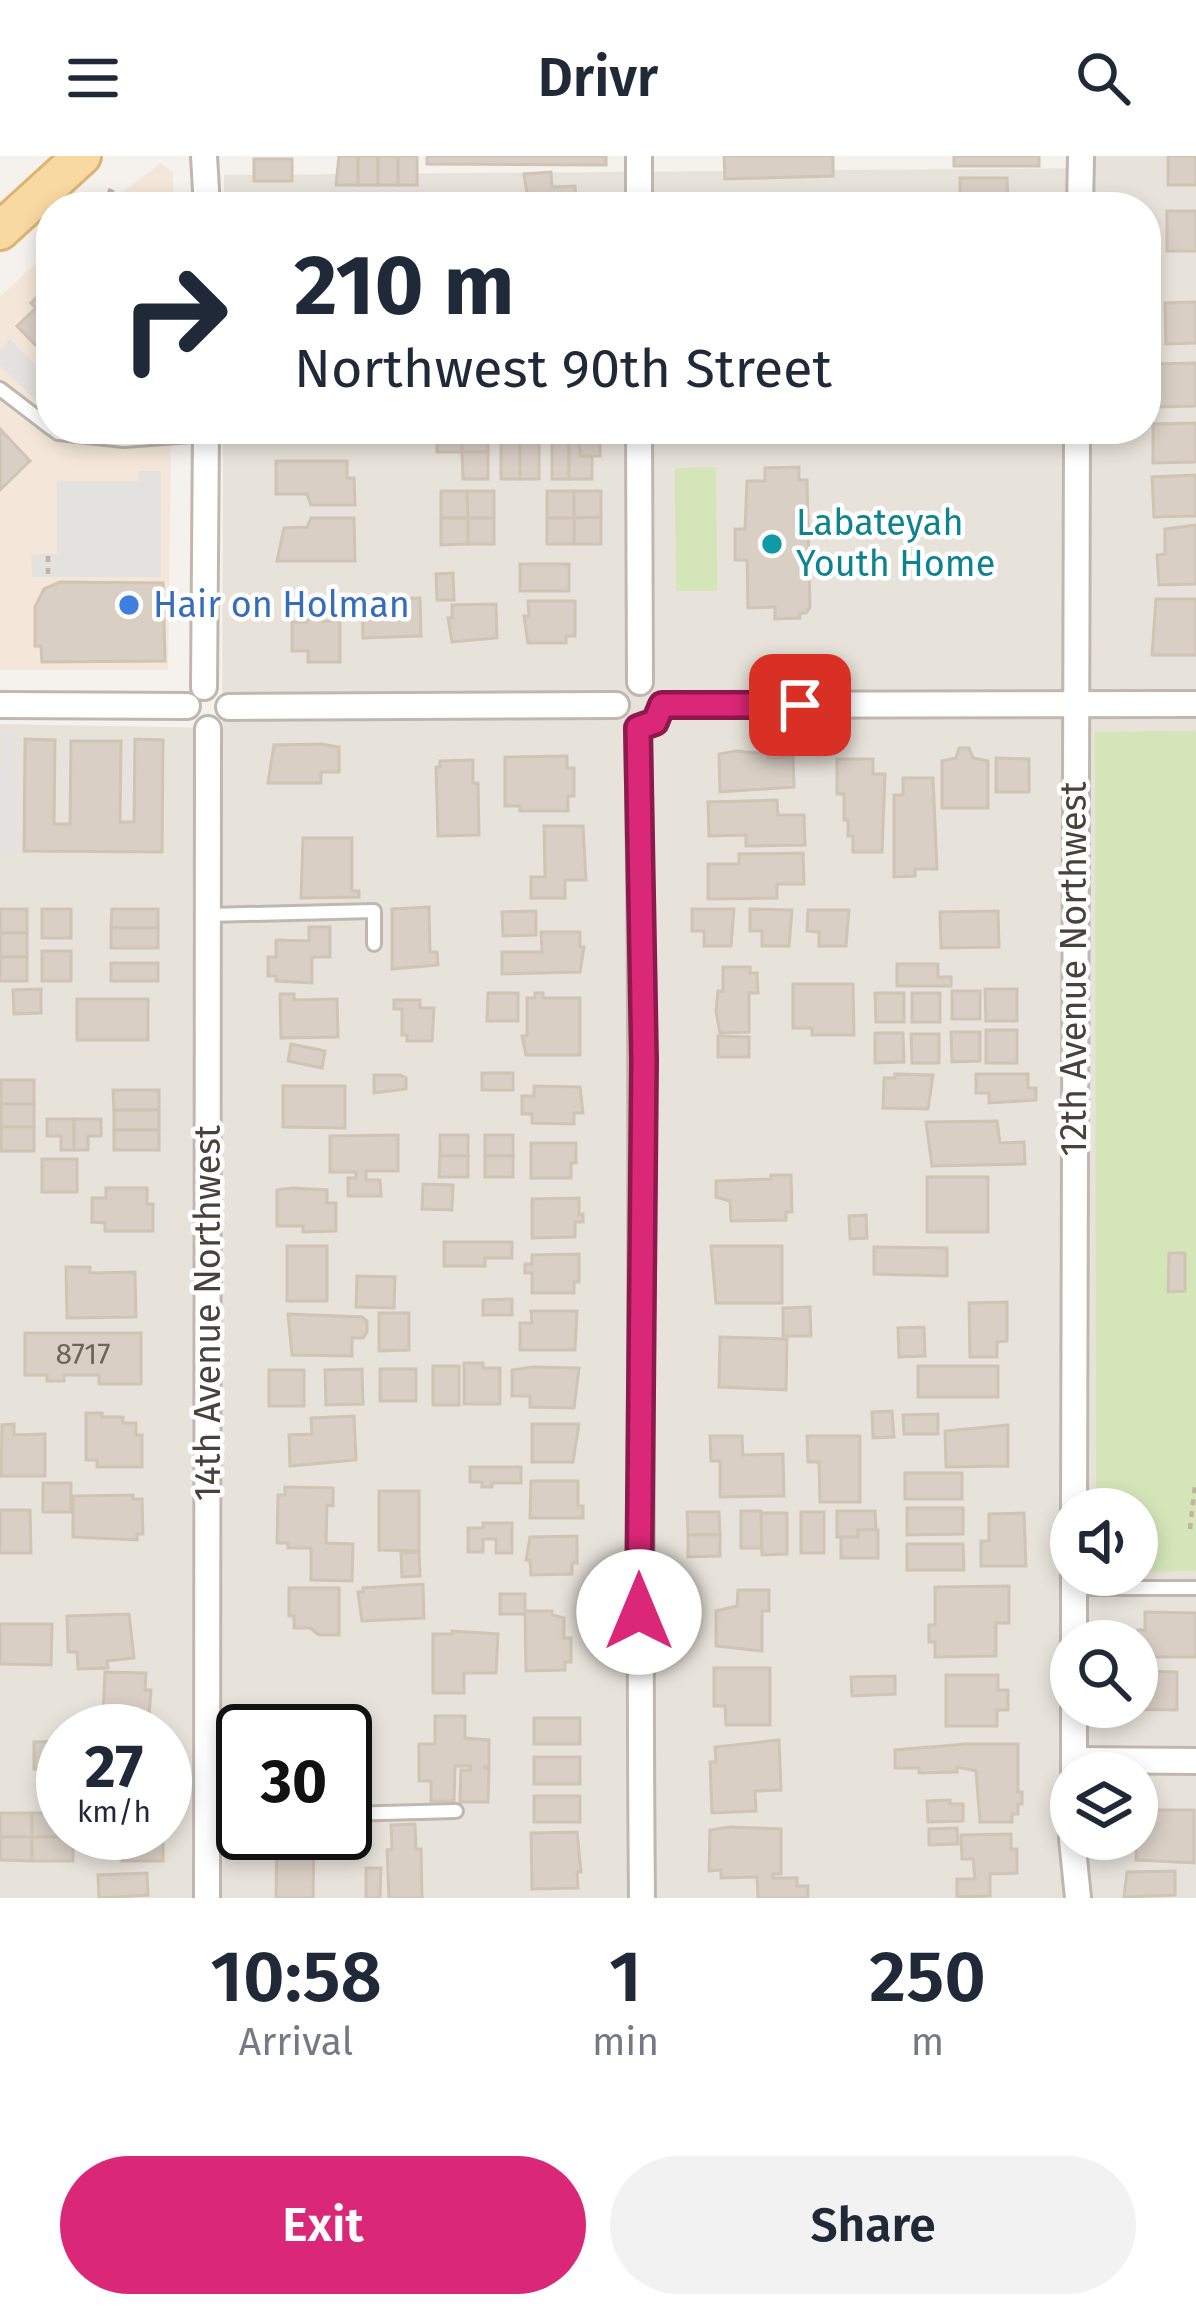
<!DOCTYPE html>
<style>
body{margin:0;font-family:"Fira Sans",sans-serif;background:#f2f2f3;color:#1f2937;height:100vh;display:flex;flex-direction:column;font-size:45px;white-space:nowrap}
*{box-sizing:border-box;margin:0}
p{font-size:39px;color:#747a83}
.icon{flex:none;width:66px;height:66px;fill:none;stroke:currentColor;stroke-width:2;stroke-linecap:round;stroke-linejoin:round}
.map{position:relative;height:1742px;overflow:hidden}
.side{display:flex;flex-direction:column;background:#fff;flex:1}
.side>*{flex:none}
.hud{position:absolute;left:36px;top:36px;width:1125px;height:252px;border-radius:48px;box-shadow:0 6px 18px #0003;background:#fff;color:#1f2937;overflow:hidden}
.buttons{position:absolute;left:1050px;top:1332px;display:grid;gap:24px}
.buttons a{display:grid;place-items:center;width:108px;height:108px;border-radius:50%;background:#fff;box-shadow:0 6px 18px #0003;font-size:60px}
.speed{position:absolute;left:36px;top:1548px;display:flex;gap:24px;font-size:60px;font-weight:700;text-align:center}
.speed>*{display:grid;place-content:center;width:156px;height:156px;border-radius:50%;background:#fff;box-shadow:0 6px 18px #0003;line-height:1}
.speed small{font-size:30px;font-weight:400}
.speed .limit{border:6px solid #111;border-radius:18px;background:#fff;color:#111}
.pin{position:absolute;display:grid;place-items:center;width:102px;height:102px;color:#fff;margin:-51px;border-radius:24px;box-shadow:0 6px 18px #0006}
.me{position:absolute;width:132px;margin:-66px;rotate:0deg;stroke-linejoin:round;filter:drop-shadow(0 0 9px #0008)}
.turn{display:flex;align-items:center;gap:42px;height:252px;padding:0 60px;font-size:54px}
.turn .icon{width:156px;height:156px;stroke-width:2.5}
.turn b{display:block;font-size:84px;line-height:102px}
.eta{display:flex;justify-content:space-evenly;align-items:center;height:204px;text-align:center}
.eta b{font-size:72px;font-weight:600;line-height:84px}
.button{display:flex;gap:24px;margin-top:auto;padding:24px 60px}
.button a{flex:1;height:138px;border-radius:72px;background:#db2777;color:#fff;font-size:48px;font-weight:600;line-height:138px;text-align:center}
.button a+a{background:#f2f2f3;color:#1f2937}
header{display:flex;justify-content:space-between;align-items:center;height:156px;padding:0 60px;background:#fff;font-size:54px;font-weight:600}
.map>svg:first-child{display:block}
.residential{fill:#e8e3da;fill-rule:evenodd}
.commercial{fill:#f4e7d9}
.green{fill:#d4e6b8}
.parking{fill:#e4e2df}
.building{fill:#d9cfc5;stroke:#d0c4b5;stroke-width:3}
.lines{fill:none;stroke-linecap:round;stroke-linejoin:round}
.lane-casing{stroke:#c0b8af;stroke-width:18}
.street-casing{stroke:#c0b8af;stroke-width:30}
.primary-casing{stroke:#dcb472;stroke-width:42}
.path{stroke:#c1b3a1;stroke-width:4.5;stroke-dasharray:6 6;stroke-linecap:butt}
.lane{stroke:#fff;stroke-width:12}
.street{stroke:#fff;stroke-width:24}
.primary{stroke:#f8d9a2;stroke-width:36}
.route-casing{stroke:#8e194d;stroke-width:30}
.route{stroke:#db2777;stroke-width:21}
.culture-dot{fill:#0f9aa8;stroke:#fff;stroke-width:4.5}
.shop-dot{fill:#3f7fe0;stroke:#fff;stroke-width:4.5}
.labels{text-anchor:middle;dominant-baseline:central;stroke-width:9;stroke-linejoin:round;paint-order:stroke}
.number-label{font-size:30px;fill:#6d655d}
.culture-label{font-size:36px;fill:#0d838f;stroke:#fff;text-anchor:start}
.shop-label{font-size:36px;fill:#366cbe;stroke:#fff;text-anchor:start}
.street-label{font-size:36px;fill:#49423a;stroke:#fff}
</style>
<header><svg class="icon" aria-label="menu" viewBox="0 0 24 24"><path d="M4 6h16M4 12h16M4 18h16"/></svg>Drivr<svg class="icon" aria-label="search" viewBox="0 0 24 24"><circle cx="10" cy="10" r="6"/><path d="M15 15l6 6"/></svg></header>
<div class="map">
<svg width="1196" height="1742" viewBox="0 0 1196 1742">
<rect width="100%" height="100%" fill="#f5f1ec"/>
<path class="residential" d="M1096,0h100v1742h-1196v-1174l222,4 1,-299h923v-222h-922v-32l871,-7zM1071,1353h66v66h-66zM1071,1485h66v66h-66zM63,1575h102v102h-102zM243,1575h102v102h-102zM1071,1617h66v66h-66z"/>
<g class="commercial">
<path d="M161,7l12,10v34h-70z"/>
<path d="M51,93v180h120l-3,241h-168v-373z"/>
</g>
<g class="green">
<path d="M716,311l1,124h-41l-1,-123z"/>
<path d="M1196,575v840l-59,1v-63h-41l-1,-777z"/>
</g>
<g class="parking">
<path d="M10,183l41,42v16l-9,10 -42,-42v-15z"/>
<path d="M139,315h22v106h-129l-1,-23h26v-73h81z"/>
<path d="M0,576h14l1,123h-15z"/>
</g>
<g class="building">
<path d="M339,0h19v29h-22z"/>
<rect x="358" y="0" width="20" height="29"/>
<rect x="378" y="0" width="20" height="29"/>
<rect x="398" y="0" width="19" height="29"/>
<path d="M427,0h179v9l-179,-1z"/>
<path d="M724,0h109v20l-108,3z"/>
<rect x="954" y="0" width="85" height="10"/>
<rect x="1168" y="0" width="28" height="29"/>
<rect x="254" y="3" width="38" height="22"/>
<path d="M551,16l1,15 23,-1 1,15h4v6l-51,-2 -5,-31z"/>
<path d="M960,22h47l1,29h-55v-12h7z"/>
<rect x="1167" y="55" width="29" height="40"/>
<path d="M50,128l1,78h-4v-5l-30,-31 19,-18 -5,-5z"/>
<path d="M1196,146v41l-30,1 -1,-41z"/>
<path d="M1196,207v43l-37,1 -2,-43z"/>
<path d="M1196,267v39l-43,1v-39z"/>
<path d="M0,273l30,32 -30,29z"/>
<path d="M272,273h54v3h-13v8l-41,1z"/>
<rect x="437" y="273" width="25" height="23"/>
<rect x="462" y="273" width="26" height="23"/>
<path d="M579,273h21v27h-20z"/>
<rect x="552" y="276" width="17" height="47"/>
<path d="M569,276h10l1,24h12v23h-23z"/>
<rect x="501" y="282" width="19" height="41"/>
<rect x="520" y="282" width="19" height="41"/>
<path d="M462,296h26v27h-25z"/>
<path d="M276,305h71v17h7l1,27h-44l-4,-11h-31z"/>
<path d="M799,311v13h8l3,127 -4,6h-6v5l-25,1v-12l-27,1 -1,-48h-12v-31h10l2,-48h18v-13z"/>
<path d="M1196,319v41l-42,1 -2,-40z"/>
<path d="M441,335h26l1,27h-27z"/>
<path d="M467,335h27v27h-26z"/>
<rect x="547" y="335" width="27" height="27"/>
<path d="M574,335h27v26l-27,1z"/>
<path d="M601,361v27h-27v-26z"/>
<path d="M311,362h43l1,43h-78l7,-33 23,-1z"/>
<path d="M441,362h27v26l-27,1z"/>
<rect x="468" y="362" width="26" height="26"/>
<rect x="547" y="362" width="27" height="26"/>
<path d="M1196,369v59l-37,1 -2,-30 8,-1v-25z"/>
<rect x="520" y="408" width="49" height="27"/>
<path d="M453,417l1,27h-17l-1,-26z"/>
<path d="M60,426l103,1 2,78 -123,1 -1,-16h-6v-39l9,-18z"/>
<path d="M420,442l1,38 -58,2 -1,-39z"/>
<path d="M1156,443h40v56h-44z"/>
<path d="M528,445h47v35h-9v7h-38l-4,-27h5z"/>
<path d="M496,448l1,34 -45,4 -4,-24h4v-13z"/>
<path d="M307,460h13v5h20v41h-32v-11h-16v-29h15z"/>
<path d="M25,583l30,1 -1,84h16l1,-83h50l-1,81h14l1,-83 28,1 -1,112 -138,-1z"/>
<path d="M321,588l18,3v25h-18v11h-53l6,-38z"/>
<path d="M959,592h10l4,10 15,3v47h-46v-47l14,-3z"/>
<path d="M736,595l32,3v4l25,-1 1,30 -74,5 -1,-38z"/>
<path d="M567,600v12h7v28h-6v15h-48v-5h-15v-49z"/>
<path d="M996,602l33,1v33h-33z"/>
<path d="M837,603h36v15h12l-3,78h-29v-16h-5v-16h-4v-26h-7z"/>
<path d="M473,604v23h5l1,52 -41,1 -2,-69h4v-6z"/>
<path d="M903,622h30l4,91h-22v7l-21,1v-82h9z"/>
<path d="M777,644l1,15h26l1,30 -59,1v-11l-37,1 -1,-34z"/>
<path d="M544,670h39l3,54h-21v18h-34v-21h14z"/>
<path d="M303,682h49v53h7v6l-58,1z"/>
<path d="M803,697l1,31h-27v14l-69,1v-35h31v-10z"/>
<path d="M429,751l1,45h7l1,13 -46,4v-60z"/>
<rect x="0" y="753" width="27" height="24"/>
<rect x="42" y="753" width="29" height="29"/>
<path d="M112,753h46v19h-47z"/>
<path d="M692,753h42l-3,37h-27v-15h-12z"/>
<path d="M750,753l42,1 -3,36h-27v-15h-12z"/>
<path d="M808,754h41l-3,36h-27v-14l-12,-1z"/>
<path d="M536,755v24l-33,1 -1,-24z"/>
<path d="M998,755l1,36 -58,1 -1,-36z"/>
<path d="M309,771h21v30h-18v26l-36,-2v-5h-8v-19h8v-17l33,1z"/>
<rect x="111" y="772" width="47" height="20"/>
<path d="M541,776h39v15h4l-4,25 -78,2v-22h40z"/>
<rect x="0" y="777" width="27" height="24"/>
<rect x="42" y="795" width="29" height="30"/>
<rect x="0" y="801" width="27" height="24"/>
<rect x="111" y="807" width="47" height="18"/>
<path d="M897,808h41v13h13v9h-54z"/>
<path d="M723,811h27v6h7l1,20h-9v39l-29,1 -4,-22 2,-20h5z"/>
<path d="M793,828h60l1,51h-42v-7h-19z"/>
<path d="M41,833v24l-27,1 -1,-24z"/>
<path d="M985,833h32v32h-31z"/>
<rect x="952" y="835" width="28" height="28"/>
<path d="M488,837h30v28h-31z"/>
<path d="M535,837h8v5h37v57h-54l-4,-19h5v-38h8z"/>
<path d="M875,837h29v29h-28z"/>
<rect x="912" y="837" width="28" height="29"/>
<path d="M280,838h14v6l43,-1 1,38 -57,1z"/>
<rect x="77" y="843" width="71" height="41"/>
<path d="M394,844h26v8h14l-2,33h-25v-6h-5v-26h-8z"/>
<rect x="986" y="874" width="31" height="33"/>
<path d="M951,876h29v29l-28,1z"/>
<path d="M875,877h28l1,29 -29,1z"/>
<path d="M911,878h28v29h-27z"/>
<path d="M718,880l31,1v20h-31z"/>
<path d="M291,888l34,7 -3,17 -34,-7z"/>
<rect x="482" y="917" width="31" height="17"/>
<path d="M895,918l38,1 -5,34 -45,-1 1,-30h11z"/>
<path d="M976,918h52v14h8v12l-47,3v-10h-13z"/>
<path d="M374,919h26l6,3v11l-32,4z"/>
<rect x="1" y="924" width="33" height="24"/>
<path d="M283,930h62v42l-62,-1z"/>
<path d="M534,930l46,1 3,26h-9v11l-42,-1v-9h-10v-18h12z"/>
<path d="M113,934h46v20h-45z"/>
<rect x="1" y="948" width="33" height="23"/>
<rect x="114" y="954" width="45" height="20"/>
<path d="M47,963h27v31h-13v-14h-14z"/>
<path d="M74,963h27v17h-13v14h-14z"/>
<path d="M997,965l3,22 24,-1 1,22 -93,2 -6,-44z"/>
<rect x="1" y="971" width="33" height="24"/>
<rect x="114" y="974" width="45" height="20"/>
<path d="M398,979v36h-32v9h14l1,16h-33v-18h8v-6h-26v-36z"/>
<rect x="440" y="979" width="28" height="21"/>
<rect x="485" y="979" width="28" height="21"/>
<path d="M531,987h45v20h-5v15h-40z"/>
<path d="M440,1000h28v21h-29z"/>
<rect x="485" y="1000" width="28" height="21"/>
<rect x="42" y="1003" width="35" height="33"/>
<path d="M771,1019h20l1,37h-6v8l-55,1 -1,-20 -14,-4v-16l55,-2z"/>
<rect x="927" y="1021" width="61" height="55"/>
<path d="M423,1028l30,1 -1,25 -30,-1z"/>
<path d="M106,1032h41v16h6v27h-48v-8l-13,-1v-24h14z"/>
<path d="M292,1032l35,2v13h9v28l-33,1v-6h-26v-36z"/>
<path d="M579,1042v17l4,-1v8h-8v15l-43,1v-39z"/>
<path d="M866,1059l1,23 -17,1 -1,-23z"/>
<path d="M444,1086h68v16h-27v8h-41z"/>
<rect x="287" y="1090" width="40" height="55"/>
<path d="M711,1090h71v57h-66z"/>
<path d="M874,1091l73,1v28l-73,-2z"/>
<path d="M1169,1097h16v38l-17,1z"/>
<path d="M579,1098v28h-5v11h-42v-20h-7v-9h7v-9z"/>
<path d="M66,1111h24v6l45,-1 1,45 -69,1z"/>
<path d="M357,1120l38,1 -1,31 -38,-1z"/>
<path d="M512,1143v16h-29v-15z"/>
<path d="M1007,1146v39l-10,1v15h-27l-1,-54z"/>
<path d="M810,1151l1,29h-28v-28z"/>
<path d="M531,1155h46l-2,39h-55v-27h12z"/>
<path d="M379,1157h30v37l-30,1z"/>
<path d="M288,1158l74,3 5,4v11l-4,6h-11v18l-60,-1z"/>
<path d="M924,1171l1,29 -26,1 -1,-29z"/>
<path d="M25,1177h116v51h-42v-9h-35v6h-17v-6h-22z"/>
<path d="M720,1181l67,2 -1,51 -67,-3z"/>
<path d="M464,1207h19v5h17v36h-36z"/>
<rect x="433" y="1210" width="26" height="39"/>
<rect x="918" y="1210" width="80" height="31"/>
<path d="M532,1211l47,1 -5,40 -44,-1v-11h-18v-26z"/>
<path d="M362,1213l1,35 -37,1 -1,-35z"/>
<rect x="380" y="1213" width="36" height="32"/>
<rect x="269" y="1214" width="35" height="36"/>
<path d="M892,1255l2,26 -21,1 -1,-26z"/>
<path d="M86,1257h16v4h21v6h13v12h6v32h-45v-7h-11z"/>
<path d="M938,1258v20h-34l-1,-19z"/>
<path d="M354,1260l2,44 -66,6 -1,-31 23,-1 -1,-16z"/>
<path d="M14,1268v11l31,-1v42h-44l1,-51z"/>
<path d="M532,1268h47l-6,38h-41z"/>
<path d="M1008,1269v41l-62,1 -1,-36z"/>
<path d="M710,1280h32l1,19 40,-1 1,42 -64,1v-36h-9z"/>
<path d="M807,1280h53v66h-40l-1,-40h-11z"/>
<path d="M470,1311h51v16h-29v4h-10v-5h-12z"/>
<rect x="905" y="1317" width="57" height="26"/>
<path d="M531,1325h47v25h5v12h-53z"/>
<rect x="43" y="1327" width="28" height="29"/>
<path d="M285,1331l48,1v18l-6,-1 -1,38 27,1 -1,37 -41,-1v-32h-23v-5h-11l1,-48h7z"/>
<path d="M379,1335h40v60l-40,-1z"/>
<path d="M133,1339v4h9l1,35h-6v6l-64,-3v-41z"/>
<path d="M907,1352h56v26l-56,1z"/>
<path d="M0,1354h30l1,43h-31z"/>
<path d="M741,1355h20l1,37h-21z"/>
<path d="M837,1355h38l1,19h-18v7h-21z"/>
<path d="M687,1356h32l1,23h-32z"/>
<rect x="801" y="1356" width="23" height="41"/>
<path d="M761,1357h26v41l-25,1z"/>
<path d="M1024,1357l2,53h-45v-25h8v-27z"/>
<path d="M483,1367h29v30h-16v-14h-13v13h-15v-24h15z"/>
<path d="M858,1374h20v28h-37v-21h17z"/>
<path d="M688,1379h32v21l-32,1z"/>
<path d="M577,1380v27h-5v11l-41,1 -1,-15h-4l4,-23z"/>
<path d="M907,1388h56l1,26h-57z"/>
<path d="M419,1396l1,24 -18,1 -1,-24z"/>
<path d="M423,1428l1,34 -62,3 -4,-29h5v-4z"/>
<path d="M1009,1430v37h-13v33l-61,1v-15h-6v-17h6v-38z"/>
<path d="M289,1432h50v47h-20l-9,-7h-16v-12h-5z"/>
<path d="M738,1434h31v21h-7v40l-46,-5v-35l21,-5z"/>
<rect x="500" y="1438" width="25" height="20"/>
<path d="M525,1455h27v4l12,3v20h7v24h-6v8l-39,1z"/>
<path d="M1145,1456l51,1v44h-51v-11h-8l1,-16h7z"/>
<path d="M129,1458l5,44 -27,3 1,7 -30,1 -1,-17h-9l-1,-36z"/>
<path d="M0,1468h52l-1,41 -51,-1z"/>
<path d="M452,1475l46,3 -2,39h-32v20h-31v-59h19z"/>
<path d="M714,1512h56v57h-44l-1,-19h-11z"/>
<path d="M1137,1515l40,1v38l-73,-1 33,-2z"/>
<path d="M105,1516l41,1 -1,17h6l-2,26h-19l-1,15h-41v-17l15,1z"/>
<path d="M946,1519h52v15h10v20h-11v16h-51z"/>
<path d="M895,1520v18l-43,2 -1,-19z"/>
<path d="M435,1560h30v22l24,2v27h-6l6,2 -1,33h-28l1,-32h9v-4h-15l-1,35h-23v-20h-12v-37h16z"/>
<rect x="534" y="1562" width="46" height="26"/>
<path d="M779,1584l2,50 -26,1 1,20 -44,2 -2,-51h6l-1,-15z"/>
<path d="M61,1585v27l-27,1v-27z"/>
<path d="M966,1588h52v48h4v12h-4v10h-6v8h-32l-4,-51 -19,-4v5l-38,1v-5h-24v-18z"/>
<rect x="534" y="1601" width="46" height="27"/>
<rect x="534" y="1640" width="46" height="26"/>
<path d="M950,1644v4h13v17l-35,1 -1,-21z"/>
<path d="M1145,1654h49v53l-58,-3 1,-38h8z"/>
<rect x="0" y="1657" width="32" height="24"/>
<path d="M32,1657h31v20h10v4h-41z"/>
<path d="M415,1668l1,25h5l1,49h-33l-2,-48 5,-1 -1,-24z"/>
<path d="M731,1671l50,2v45h-8v4h24v8h11v12h-50l-1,-21 -36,1v-8l-12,1 1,-41z"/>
<path d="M957,1672l1,16 -29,1v-16z"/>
<path d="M577,1676l4,40h-4l1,16 -46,1 -1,-56z"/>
<path d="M277,1677h37l-1,65h-37z"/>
<path d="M1011,1678v15h6v24l-27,1v22l-33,1v-18h18l-2,-20h-11l-1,-24z"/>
<path d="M0,1681h32v24l-32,-1z"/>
<rect x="32" y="1681" width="41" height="24"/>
<rect x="122" y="1681" width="41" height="24"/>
<path d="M366,1712h15l-1,30h-14z"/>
<path d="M1175,1715v24l-51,2 3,-25z"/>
<path d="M147,1717l1,22 -49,3 -1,-23z"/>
</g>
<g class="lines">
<g class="lane-casing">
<g id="lane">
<path d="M0,233l51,39"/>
<path d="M53,273l5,4 66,7 81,-6"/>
<path d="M208,759l166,-4v33"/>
<path d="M1074,1432h122"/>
<path d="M345,1658l111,-3"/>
<path d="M208,1661l35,-1"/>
</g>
</g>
<g class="street-casing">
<g id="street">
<path d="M204,0l3,51"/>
<path d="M639,0v51"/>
<path d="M1080,51l1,-51"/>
<path d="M639,273l1,253"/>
<path d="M204,531l2,-258"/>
<path d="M0,549l187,1"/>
<path d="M662,549l534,-1"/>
<path d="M229,551l387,-2"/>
<path d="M638,572c7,390 0,780 4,1170"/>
<path d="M1074,1353l3,-1080"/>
<path d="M1074,1485v-66"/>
<path d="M1074,1604l122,1"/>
<path d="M1074,1615v-64"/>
<path d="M1072,1683l6,59"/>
<path d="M207,1742l1,-1169"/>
</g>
</g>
<g class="primary-casing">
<path id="primary" d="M0,75l82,-75"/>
</g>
<g class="path">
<path d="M108,34l37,17"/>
<path d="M48,400v22"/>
<path d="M1190,1373l5,-43"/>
</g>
<use href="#lane" class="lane"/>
<use href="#street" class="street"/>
<use href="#primary" class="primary"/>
</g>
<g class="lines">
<g class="route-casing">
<path id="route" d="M639,1456l5,-552 -6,-332 17,-6 7,-17h138"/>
</g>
<use href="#route" class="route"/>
</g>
<circle class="culture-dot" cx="772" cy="388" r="12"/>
<circle class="shop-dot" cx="129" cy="449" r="12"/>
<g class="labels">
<g class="number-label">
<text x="83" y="1198">8717</text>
</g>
<g class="culture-label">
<text x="796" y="367">Labateyah<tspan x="796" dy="41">Youth Home</tspan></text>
</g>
<g class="shop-label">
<text x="153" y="449">Hair on Holman</text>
</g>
<g class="street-label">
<text transform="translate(1074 813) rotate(-90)">12th Avenue Northwest</text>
<text transform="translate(208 1157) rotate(-90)">14th Avenue Northwest</text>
</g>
</g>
</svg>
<div class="buttons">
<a><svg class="icon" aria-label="sound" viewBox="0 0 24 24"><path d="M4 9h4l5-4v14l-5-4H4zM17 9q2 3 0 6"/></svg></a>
<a><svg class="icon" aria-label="search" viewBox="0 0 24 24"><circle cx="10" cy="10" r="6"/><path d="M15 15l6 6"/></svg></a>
<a><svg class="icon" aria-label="layers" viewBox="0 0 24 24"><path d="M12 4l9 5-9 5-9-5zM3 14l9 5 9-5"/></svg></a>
</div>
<div class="speed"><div>27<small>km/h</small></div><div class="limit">30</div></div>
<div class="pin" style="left:800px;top:549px;background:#d93025"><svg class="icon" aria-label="arrive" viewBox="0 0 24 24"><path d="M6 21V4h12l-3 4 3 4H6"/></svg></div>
<svg class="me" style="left:639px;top:1456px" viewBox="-20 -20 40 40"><circle r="19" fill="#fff"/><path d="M0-13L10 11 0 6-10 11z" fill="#db2777"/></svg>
<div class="hud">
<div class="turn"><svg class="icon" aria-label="right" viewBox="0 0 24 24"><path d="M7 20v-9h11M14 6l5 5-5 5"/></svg><div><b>210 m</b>Northwest 90th Street</div></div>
</div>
</div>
<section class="side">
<div class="eta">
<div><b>10:58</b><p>Arrival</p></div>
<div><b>1</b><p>min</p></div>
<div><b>250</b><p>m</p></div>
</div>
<div class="button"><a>Exit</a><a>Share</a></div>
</section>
